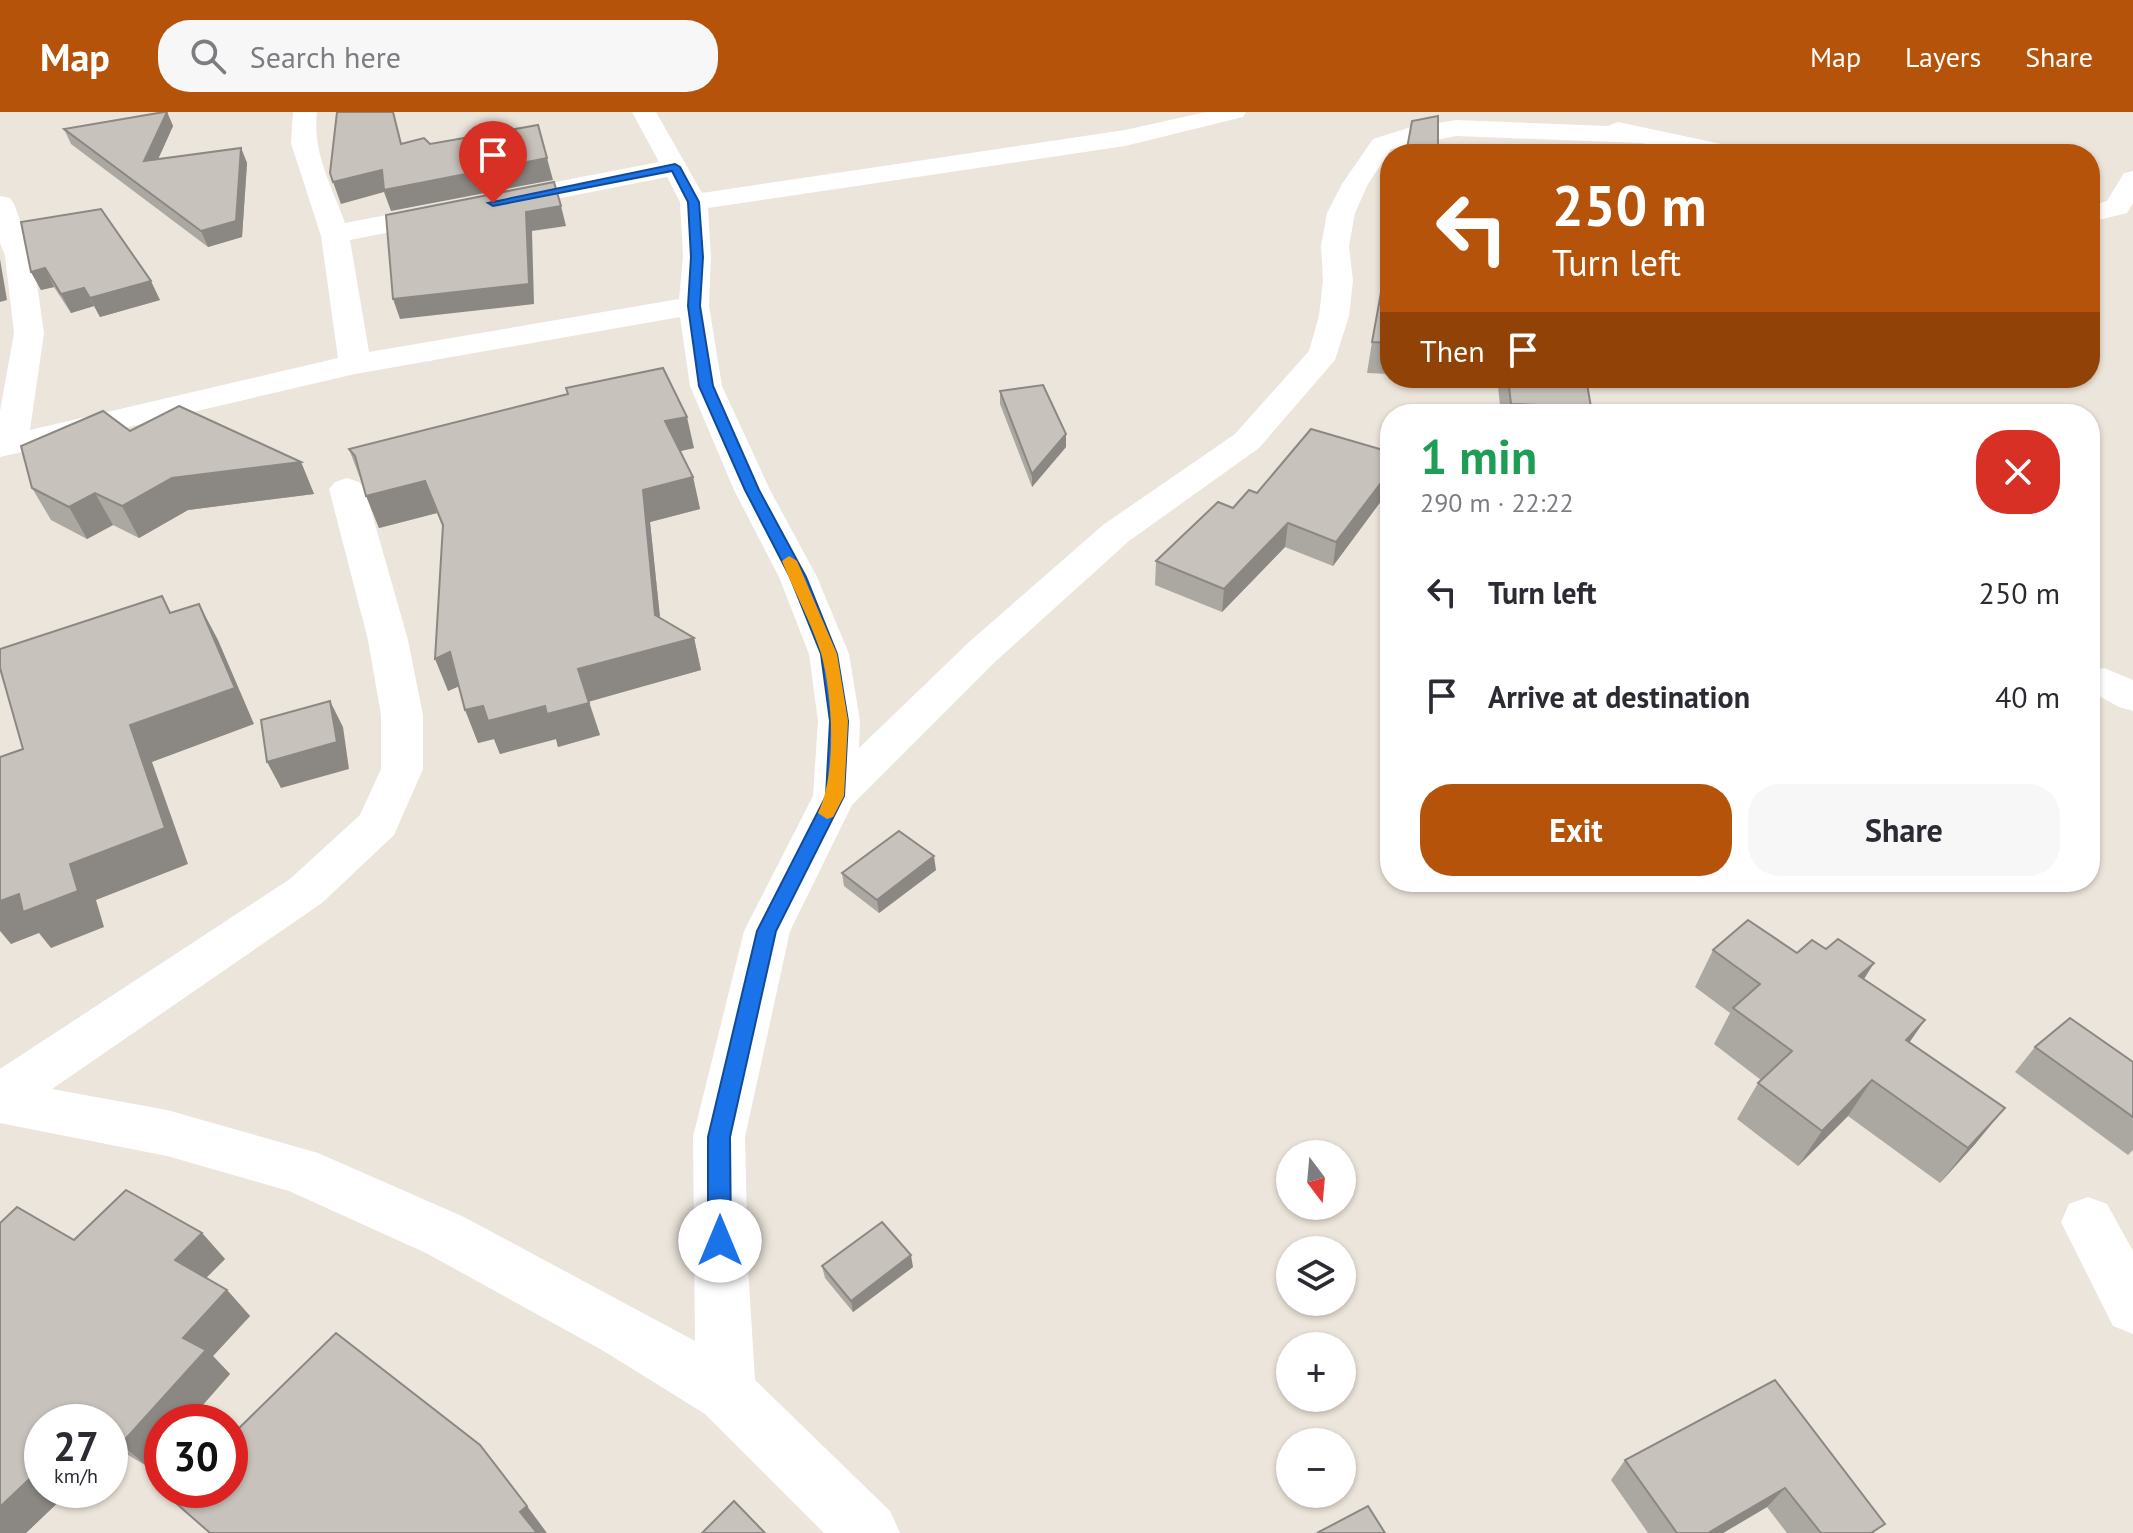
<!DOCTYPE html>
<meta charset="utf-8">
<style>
body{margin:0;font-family:"PT Sans",sans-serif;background:#f7f7f7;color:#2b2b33;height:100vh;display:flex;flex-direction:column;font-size:30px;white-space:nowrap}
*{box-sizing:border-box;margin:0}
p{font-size:26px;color:#7c7c81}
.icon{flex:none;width:44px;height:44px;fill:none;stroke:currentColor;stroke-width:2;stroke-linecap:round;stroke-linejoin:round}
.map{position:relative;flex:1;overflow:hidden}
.details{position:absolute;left:1380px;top:292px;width:720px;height:488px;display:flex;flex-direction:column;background:#fff;border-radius:32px;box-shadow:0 2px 6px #0004}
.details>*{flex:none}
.top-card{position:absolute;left:1380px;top:32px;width:720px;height:244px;border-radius:32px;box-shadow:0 2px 6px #0004;background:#b45309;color:#fff;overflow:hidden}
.needle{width:52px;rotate:164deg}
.buttons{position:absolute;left:1276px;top:1028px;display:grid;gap:16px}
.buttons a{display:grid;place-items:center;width:80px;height:80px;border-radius:50%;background:#fff;box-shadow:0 2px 6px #0004;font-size:40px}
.speed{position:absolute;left:24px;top:1292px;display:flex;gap:16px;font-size:40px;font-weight:700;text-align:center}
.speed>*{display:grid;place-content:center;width:104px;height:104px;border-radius:50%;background:#fff;box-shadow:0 2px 6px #0004;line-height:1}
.speed small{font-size:20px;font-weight:400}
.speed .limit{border:12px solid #d22;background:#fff;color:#111}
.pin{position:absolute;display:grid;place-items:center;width:68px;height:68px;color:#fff;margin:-82px -34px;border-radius:50% 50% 50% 0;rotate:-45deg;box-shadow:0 0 8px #0007}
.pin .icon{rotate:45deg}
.me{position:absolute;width:88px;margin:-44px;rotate:0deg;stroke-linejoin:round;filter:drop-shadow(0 0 6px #0008)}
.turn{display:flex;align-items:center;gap:28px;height:168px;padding:0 40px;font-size:36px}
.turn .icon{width:104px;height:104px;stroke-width:2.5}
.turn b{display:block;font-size:56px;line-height:68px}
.then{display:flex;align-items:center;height:76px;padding:0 40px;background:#0003;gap:16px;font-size:30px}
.round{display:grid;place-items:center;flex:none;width:84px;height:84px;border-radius:32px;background:#f7f7f7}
.summary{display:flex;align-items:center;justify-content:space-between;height:136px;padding:0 40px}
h1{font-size:48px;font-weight:600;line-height:60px;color:#1e9e55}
.cta{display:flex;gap:16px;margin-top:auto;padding:16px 40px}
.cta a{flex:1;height:92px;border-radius:32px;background:#b45309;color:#fff;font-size:32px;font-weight:600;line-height:92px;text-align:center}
.cta a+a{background:#f7f7f7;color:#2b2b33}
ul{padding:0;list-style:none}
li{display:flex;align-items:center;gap:24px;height:104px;padding:0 40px}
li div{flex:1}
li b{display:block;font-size:30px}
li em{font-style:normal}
header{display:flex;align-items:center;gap:48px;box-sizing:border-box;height:112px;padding:0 40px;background:#b45309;color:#fff}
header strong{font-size:38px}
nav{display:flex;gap:44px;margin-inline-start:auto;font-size:28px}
.search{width:560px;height:72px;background:#f7f7f7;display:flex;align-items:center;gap:20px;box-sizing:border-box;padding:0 28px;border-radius:32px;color:#7c7c81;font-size:30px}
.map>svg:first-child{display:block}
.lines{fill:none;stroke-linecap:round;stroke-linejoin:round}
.minor{fill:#fff;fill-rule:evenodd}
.wall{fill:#aba7a1}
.shaded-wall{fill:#8b8883}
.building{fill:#c7c2bb;stroke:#8b8883;stroke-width:2}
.route{fill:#1a73e8;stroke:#114b97;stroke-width:2}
.slow{fill:#f59e0b}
</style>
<header>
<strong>Map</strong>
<div class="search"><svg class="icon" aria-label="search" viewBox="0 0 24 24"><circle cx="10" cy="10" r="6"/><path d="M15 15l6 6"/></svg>Search here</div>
<nav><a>Map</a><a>Layers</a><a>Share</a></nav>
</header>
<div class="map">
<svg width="2133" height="1421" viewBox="0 0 2133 1421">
<rect width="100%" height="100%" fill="#ece5db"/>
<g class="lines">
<g class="minor">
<path d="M293,0h24c-5,41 15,74 28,111l314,-61 -27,-50h24l46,81 423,-63 81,-18h40l-3,5 -118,29 -417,62 3,49 -2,49 13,80 48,104 47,87 32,77 11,67 -1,27 109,-105 135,-118 132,-91 74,-83 10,-35 4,-35 -2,-35 6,-33 15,-29 31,-45 38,-12 45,-7 152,6 10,-4 122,26 4,6h-49l-54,-11 -185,-7 -65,13 -23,35 -13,29 -6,33 4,35 -4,35 -14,44 -76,88 -130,93 -133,120 -144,144 -62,126 -45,206 3,130 7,113 135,131 10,22h-76l-119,-119 -103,-64 -176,-97 -137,-62 -122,-35 -167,-33v-54l290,-190 70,-64 21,-46v-54l-13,-75 -39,-151 6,-7 12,-4 12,4 6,7 43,151 15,75v54l-29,66 -72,68 -270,186 115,21 151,43 146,64 231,124 -2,-204 51,-206 69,-135 5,-75 -9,-67 -30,-77 -45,-87 -44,-104 -10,-69 -325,57 -355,83v-46l14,-78 -9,-77 -5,-13v-47l10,2 4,6 19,52 11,77 -14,97 308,-72 -17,-122 -30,-93zM667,65l13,25 3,55 -4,42 -310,53 -19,-112z"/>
<path d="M2133,59v32l-6,10 -37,9v-16l17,-5 17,-28z"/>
<path d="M2104,556l29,12v31l-14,-4 -29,-16v-20z"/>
<path d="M2088,1085l19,7 26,47v83l-20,-8 -52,-104 8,-18z"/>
</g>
</g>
<g class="wall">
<path d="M167,0l6,14 -15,33 83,-11 6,15 -5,74 -34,10 -137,-103 -7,-15z"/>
<path d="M21,110l139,78 -60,17 -6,-11 -23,7 -17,-26 -13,3 -10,-18z"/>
<path d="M1390,131v131l-23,-1 5,-31z"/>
<path d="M1497,266h89l5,29 -2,7h-88z"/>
<path d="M1000,279l66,56 -34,40 -32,-83z"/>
<path d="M130,319l171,31 13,32 -126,16 -49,28 -26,-13 -26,14 -36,-19 -19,-32z"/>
<path d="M694,336l-14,3 13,26 7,32 -50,13 10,96 34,20 7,32 -112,31 11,34 -42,12 -2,-8 -56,15 -6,-15 -16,4 -19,-57 -11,5 -5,-163 -6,-15 -58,15 -30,-79z"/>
<path d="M1390,340v37l-57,77 -48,-19 -63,65 -67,-27 1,-24 101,-68z"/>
<path d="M936,758l-57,43 -35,-27 -2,-13z"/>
<path d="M1826,837l48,14 -10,16 46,64 66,100 -36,40 -92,-67 -50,50 -61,-47 21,-36 3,-3 -47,-36 16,-31 -35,-26 18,-37 84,3z"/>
<path d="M2035,935l98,15v88l-5,5 -113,-83z"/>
<path d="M202,1121l23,26 -19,19 21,12 23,26 -37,40 17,18 -82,93 -33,-20 -5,5v-30h-68l29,68 -45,43h-26l74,-293z"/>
<path d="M822,1154l91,1 -60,45 -28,-34z"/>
<path d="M1775,1268l100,153h-88l-20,-26 -44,26h-75l-37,-53 14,-20z"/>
</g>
<g class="shaded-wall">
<path d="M167,0l6,14 -22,49 -7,-14z"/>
<path d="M241,36l6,15 -5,74 -34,10 -7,-16z"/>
<path d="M547,46l6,22 -162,31 -7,-19 -43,12 -8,-22 49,-12z"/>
<path d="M561,94l5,20 -34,5 2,73 -134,15 -7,-20 133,-87z"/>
<path d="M0,147l7,41 -7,2z"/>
<path d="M45,156l9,19 -13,3 -10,-18z"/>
<path d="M151,169l9,19 -60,17 -10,-19z"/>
<path d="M84,176l10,18 -23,7 -10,-19z"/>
<path d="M687,305l7,31 -22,5 -7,-32z"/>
<path d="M1066,322v13l-34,40v-13z"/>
<path d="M301,350l13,32 -126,16 -49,28 -17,-32 50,-28z"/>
<path d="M1390,359v18l-57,77 3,-24z"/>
<path d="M693,365l7,32 -50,13 13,124 31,-8 7,32 -113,32 -10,-33 77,-54 -12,-125z"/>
<path d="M425,369l12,32 -58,15 -13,-32z"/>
<path d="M95,381l18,32 -26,14 -18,-32z"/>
<path d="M1288,411l-3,24 -63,65 2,-23z"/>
<path d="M199,492l19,36 36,84 -102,38 36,102 -92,36 8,27 -53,21 -12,-15 -28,11 -11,-13v-30l19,-7 51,-30 60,-139z"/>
<path d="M450,540l12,33 -14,6 -13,-32z"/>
<path d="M330,589l13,26 6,42 -68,19 -14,-26z"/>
<path d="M589,591l11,32 -42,12 -2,-8 -56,15 -6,-15 -16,4 -13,-33 18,-4h62z"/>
<path d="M934,744l2,14 -57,43 -2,-13z"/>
<path d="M1874,851l-23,36 8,-23z"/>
<path d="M1925,908l-25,36 6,-16z"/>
<path d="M1872,968l-24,36 -50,50 24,-35z"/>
<path d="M2005,996l-29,35 -36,40 28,-35z"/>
<path d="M202,1121l23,26 -27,27 -23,-26z"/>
<path d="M911,1143l2,12 -60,45 -2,-11z"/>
<path d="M227,1178l23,26 -37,40 17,18 -42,48h-26v29l-14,16 -27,-23 62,-106z"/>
<path d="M110,1330l5,5 -5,5z"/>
<path d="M42,1355v23h29l-45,43h-26v-26z"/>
<path d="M1785,1376l-18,19 -44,26h-15z"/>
<path d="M527,1394l20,27h-11l-16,-21z"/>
</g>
<g class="building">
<path d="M164,0h3l-23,49 97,-13 -5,73 -35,10 -137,-102z"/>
<path d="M337,0h56l8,32 23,-6 6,6 108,-19 9,33 -163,32 -2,-20 -49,12 -3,-9z"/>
<path d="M1438,4v38h-32l6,-33z"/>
<path d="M554,70l7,24 -35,6 3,72 -136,15 -7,-84z"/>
<path d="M101,97l50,72 -61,17 -6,-10 -23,6 -16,-26 -14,4 -10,-50z"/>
<path d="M1390,131v100l-18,-1z"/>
<path d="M663,256l24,49 -22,4 28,56 -50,13 12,125 39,23 -116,31 11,34 -42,11 -2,-8 -57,15 -5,-15 -18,4 -15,-58 -15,7 8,-134 -18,-44 -59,15 -11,-40 -6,-7 219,-55 -2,-6z"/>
<path d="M1508,266h78l5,29 -80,-3z"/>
<path d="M1043,273l23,49 -34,40 -32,-83z"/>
<path d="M179,294l122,56 -129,16 -50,28 -27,-13 -26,14 -37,-19 -11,-42 82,-35 27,20z"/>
<path d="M1311,317l79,23v19l-54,71 -48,-19 -64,66 -68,-28 62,-59 15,6 16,-18 8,3z"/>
<path d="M162,484l8,17 29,-9 36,84 -105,37 35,103 -95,36 8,27 -55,21 -4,-18 -19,7v-144l23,-8 -23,-81v-19z"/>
<path d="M330,589l7,41 -70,20 -6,-42z"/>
<path d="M899,719l35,25 -57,44 -35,-27z"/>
<path d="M1748,808l49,33 15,-13 14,9 12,-10 36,24 -15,13 66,44 -19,20 99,68 -37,40 -96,-68 -50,51 -64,-48 34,-32 -59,-43 27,-24 -47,-34z"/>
<path d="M2070,906l63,44v55l-98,-70z"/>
<path d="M126,1078l76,43 -27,27 52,30 -44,48 23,12 -85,94 -11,-6v-16h-68v45l-42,40v-284l17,-16 57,33z"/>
<path d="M882,1110l29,33 -60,46 -29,-35z"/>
<path d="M336,1221l144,112 47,61 -7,6 17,21h-327l-41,-36 7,-7h54v-53z"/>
<path d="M1775,1268l110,144 -14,9h-50l-36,-45 -77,45h-31l-52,-73z"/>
<path d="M734,1389l31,32h-63z"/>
<path d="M1368,1394l17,27h-68z"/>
</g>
<path class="route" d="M675,52l5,3 19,35 4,55 -3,49 13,80 46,104 47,87 31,77 11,67 -4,75 -68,135 -46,206 1,104 -3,7 -8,3 -8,-3 -4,-7v-104l49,-206 69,-135 4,-75 -9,-67 -31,-77 -45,-87 -46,-104 -11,-80 3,-49 -3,-55 -16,-31 -179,35 -5,-3z"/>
<path class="slow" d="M789,444l8,5 40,93 11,67 -4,75 -11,21 -6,2 -9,-6c19,-38 15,-119 3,-160 -10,-31 -27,-62 -39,-92z"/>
</svg>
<div class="buttons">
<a><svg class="needle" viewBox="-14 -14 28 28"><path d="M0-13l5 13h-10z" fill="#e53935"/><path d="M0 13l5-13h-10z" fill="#7c7c81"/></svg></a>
<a><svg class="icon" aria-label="layers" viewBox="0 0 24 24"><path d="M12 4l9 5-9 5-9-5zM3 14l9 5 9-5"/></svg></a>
<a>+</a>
<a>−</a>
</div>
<div class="speed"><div>27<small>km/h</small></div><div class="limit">30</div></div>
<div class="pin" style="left:493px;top:91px;background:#d93025"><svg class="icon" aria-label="arrive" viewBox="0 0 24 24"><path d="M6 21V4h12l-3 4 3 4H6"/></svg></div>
<svg class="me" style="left:720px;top:1129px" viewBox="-20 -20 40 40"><circle r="19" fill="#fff"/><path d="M0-13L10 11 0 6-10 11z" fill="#1a73e8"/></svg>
<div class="top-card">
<div class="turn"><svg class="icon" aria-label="left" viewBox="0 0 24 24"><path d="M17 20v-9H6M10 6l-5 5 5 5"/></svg><div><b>250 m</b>Turn left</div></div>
<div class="then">Then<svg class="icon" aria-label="arrive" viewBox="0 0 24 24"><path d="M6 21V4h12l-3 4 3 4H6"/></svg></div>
</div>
<section class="details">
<div class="summary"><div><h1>1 min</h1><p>290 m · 22:22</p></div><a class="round" style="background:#d93025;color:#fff"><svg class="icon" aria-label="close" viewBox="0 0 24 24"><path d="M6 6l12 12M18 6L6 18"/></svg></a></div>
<ul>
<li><svg class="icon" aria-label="left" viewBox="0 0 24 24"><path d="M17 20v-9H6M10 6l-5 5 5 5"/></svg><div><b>Turn left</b></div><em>250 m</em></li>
<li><svg class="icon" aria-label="arrive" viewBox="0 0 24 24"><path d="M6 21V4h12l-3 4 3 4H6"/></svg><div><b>Arrive at destination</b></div><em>40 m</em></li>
</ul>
<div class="cta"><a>Exit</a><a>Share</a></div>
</section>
</div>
